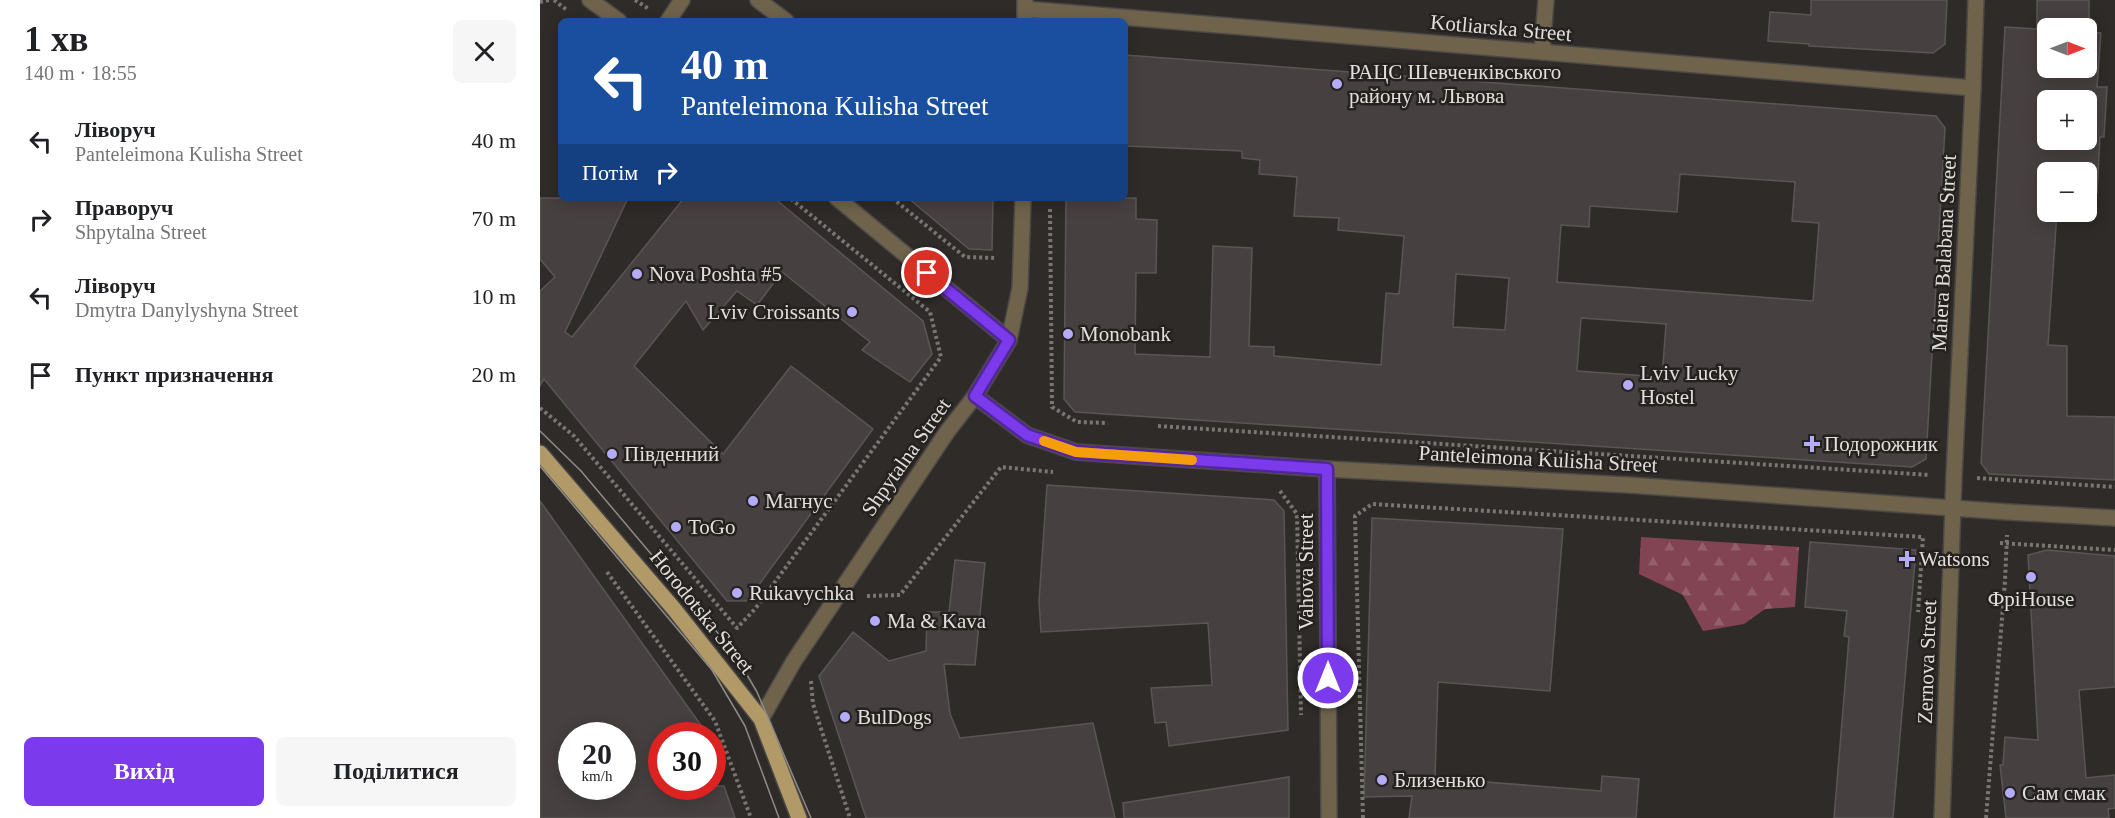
<!DOCTYPE html>
<html lang="uk">
<meta charset="utf-8">
<style>
body{margin:0;font-family:Georgia,serif;background:#f6f6f6;color:#202124;height:100vh;display:flex;flex-direction:column;font-size:22px;white-space:nowrap}
*{box-sizing:border-box;margin:0}
p{font-size:20px;color:#757577}
.icon{flex:none;width:33px;height:33px;fill:none;stroke:currentColor;stroke-width:2;stroke-linecap:round;stroke-linejoin:round}
.map{position:relative;flex:1;overflow:hidden}
.drawer{display:flex;flex-direction:column;background:#fff;width:540px}
.drawer>*{flex:none}
.guide{position:absolute;left:18px;top:18px;width:570px;height:183px;border-radius:9px;box-shadow:0 3px 15px #0003;background:#1a4fa0;color:#fff;overflow:hidden}
.needle{width:39px;rotate:90deg}
.fabs{position:absolute;left:1497px;top:18px;display:grid;gap:12px}
.fabs a{display:grid;place-items:center;width:60px;height:60px;border-radius:9px;background:#fff;box-shadow:0 3px 15px #0003;font-size:30px}
.speed{position:absolute;left:18px;top:722px;display:flex;gap:12px;font-size:30px;font-weight:700;text-align:center}
.speed>*{display:grid;place-content:center;width:78px;height:78px;border-radius:50%;background:#fff;box-shadow:0 3px 15px #0003;line-height:1}
.speed small{font-size:15px;font-weight:400}
.speed .limit{border:9px solid #d22;background:#fff;color:#111}
.pin{position:absolute;display:grid;place-items:center;width:51px;height:51px;color:#fff;margin:-26px;border:3px solid #fff;border-radius:50%;box-shadow:0 2px 6px #0007}
.me{position:absolute;width:66px;margin:-33px;rotate:0deg;stroke-linejoin:round;filter:drop-shadow(0 0 4px #0008)}
.turn{display:flex;align-items:center;gap:21px;height:126px;padding:0 24px;font-size:27px}
.turn .icon{width:78px;height:78px;stroke-width:2.5}
.turn b{display:block;font-size:42px;line-height:51px}
.then{display:flex;align-items:center;height:57px;padding:0 24px;background:#0003;gap:12px;font-size:22px}
.round{display:grid;place-items:center;flex:none;width:63px;height:63px;border-radius:9px;background:#f6f6f6}
.head{display:flex;align-items:center;justify-content:space-between;height:102px;padding:0 24px}
h1{font-size:36px;font-weight:600;line-height:45px}
.button{display:flex;gap:12px;margin-top:auto;padding:12px 24px}
.button a{flex:1;height:69px;border-radius:9px;background:#7c3aed;color:#fff;font-size:24px;font-weight:600;line-height:69px;text-align:center}
.button a+a{background:#f6f6f6;color:#202124}
ul{padding:0;list-style:none}
li{display:flex;align-items:center;gap:18px;height:78px;padding:0 24px}
li div{flex:1}
li b{display:block;font-size:22px}
li em{font-style:normal}
main{display:flex;flex:1;min-height:0}
.map>svg:first-child{display:block}
.forest{fill:url(#forest-firs)}
.building{fill:#464140;stroke:#5b5655;stroke-width:1.5;fill-rule:evenodd}
.lines{fill:none;stroke-linecap:round;stroke-linejoin:round}
.service-casing{stroke:#4b4845;stroke-width:18}
.minor-casing{stroke:#4b4845;stroke-width:18}
.tertiary-casing{stroke:#4b4845;stroke-width:18}
.primary-casing{stroke:#4b4845;stroke-width:18}
.path{stroke:#797674;stroke-width:4;stroke-dasharray:3 3;stroke-linecap:butt}
.service{stroke:#6f634c;stroke-width:15}
.minor{stroke:#6f634c;stroke-width:15}
.tertiary{stroke:#6f634c;stroke-width:15}
.primary{stroke:#b29a68;stroke-width:15}
.tram{stroke:#8e8c89;stroke-width:1.5}
.route-casing{stroke:#51269a;stroke-width:15}
.route{stroke:#7c3aed;stroke-width:10}
.slow{stroke:#f59e0b;stroke-width:10}
.poi-dot{fill:#b4acf9;stroke:#25211f;stroke-width:2}
.labels{text-anchor:middle;dominant-baseline:central;stroke-width:5;stroke-linejoin:round;paint-order:stroke}
.street-label{font-size:21px;fill:#e1dfdd;stroke:#25211f}
.poi-label{font-size:21px;fill:#e1dfdd;stroke:#25211f;text-anchor:start}
</style>
<main>
<section class="drawer">
<div class="head"><div><h1>1 хв</h1><p>140 m · 18:55</p></div><a class="round"><svg class="icon" aria-label="close" viewBox="0 0 24 24"><path d="M6 6l12 12M18 6L6 18"/></svg></a></div>
<ul>
<li><svg class="icon" aria-label="left" viewBox="0 0 24 24"><path d="M17 20v-9H6M10 6l-5 5 5 5"/></svg><div><b>Ліворуч</b><p>Panteleimona Kulisha Street</p></div><em>40 m</em></li>
<li><svg class="icon" aria-label="right" viewBox="0 0 24 24"><path d="M7 20v-9h11M14 6l5 5-5 5"/></svg><div><b>Праворуч</b><p>Shpytalna Street</p></div><em>70 m</em></li>
<li><svg class="icon" aria-label="left" viewBox="0 0 24 24"><path d="M17 20v-9H6M10 6l-5 5 5 5"/></svg><div><b>Ліворуч</b><p>Dmytra Danylyshyna Street</p></div><em>10 m</em></li>
<li><svg class="icon" aria-label="arrive" viewBox="0 0 24 24"><path d="M6 21V4h12l-3 4 3 4H6"/></svg><div><b>Пункт призначення</b></div><em>20 m</em></li>
</ul>
<div class="button"><a>Вихід</a><a>Поділитися</a></div>
</section>
<div class="map">
<svg width="1575" height="818" viewBox="0 0 1575 818">
<defs>
<pattern id="forest-firs" width="22" height="20" patternUnits="userSpaceOnUse" patternTransform="scale(1.5)"><rect width="22" height="20" fill="#824452"/><path d="M5 1l3.5 6h-7zM16 11l3.5 6h-7z" fill="#935f6a"/></pattern>
</defs>
<rect width="100%" height="100%" fill="#2e2b28"/>
<path class="forest" d="M1101,537l158,10 -4,60 -30,2 -21,15 -41,7 -20,-36 -44,-21z"/>
<g class="building">
<path d="M1271,0h136l-2,44 -12,9 -124,-7v-2l-41,-3 2,-29 41,3z"/>
<path d="M1497,0h52v32l12,1 -4,54h10l-3,50h-4l-3,56h-11v-21h-38v40h9l-9,133 19,1v70l48,1v63l-126,-6 -8,-11 24,-436 32,2zM1508,28h38v40h-38zM1508,100h38v40h-38z"/>
<path d="M585,55l811,61 9,12 -19,331 -14,8 -837,-55 -11,-13 2,-201h70v21l21,1 -1,53h-20l-1,81 75,3 3,-111 39,2 -3,98 25,1v9l107,9 5,-72 13,1 5,-58 -66,-6 1,-12 -45,-2 3,-39 -38,-3 1,-14 -18,-2v-7l-117,-5zM1140,174l115,8 -3,39 27,2 -6,78 -256,-19 4,-57 28,2 1,-21 87,6zM916,274l53,4 -4,52 -52,-3zM1041,318l85,6 -4,53 -85,-6z"/>
<path d="M0,198h88l-63,134 7,5 112,-139h90l149,123 9,33 -22,28 -48,-32 8,-8 -88,-70 -25,33 -20,-14 -34,39 -17,-29 -52,65 89,88 68,-88 82,63 -126,172h-20l-183,-222 -4,7v-95l15,-14 -15,-18z"/>
<path d="M368,198h85l-1,52 -23,-1z"/>
<path d="M507,485l227,15 10,11 4,219 -119,16 -3,-24 -11,1 -4,-35 61,-3 -4,-62 -167,9 -2,-31z"/>
<path d="M0,501l168,234h-46v51h62l11,32h-195zM32,735h50v51h-50z"/>
<path d="M832,518l191,11 -13,162 -112,-9 -3,96 166,13 1,-15 37,3 -3,39h-227l3,-22 -48,1z"/>
<path d="M1270,542l106,8 -23,268h-59l15,-181 -5,-1 3,-25 -42,-4z"/>
<path d="M1507,550l68,6v131l-36,3 7,88 29,-3v33l-7,1 1,9h-103l-6,-53h3l2,-28 33,3 -10,-185z"/>
<path d="M415,560l30,3 -10,102 -31,-1 6,50 10,24 133,-15 22,95h-249l-47,-142 34,-44 36,29 37,-10 1,-39h22z"/>
<path d="M749,777v41h-165l-1,-15z"/>
</g>
<g class="lines">
<g class="service-casing">
<g id="service">
<path d="M218,0l28,21"/>
<path d="M128,21l14,-21"/>
</g>
</g>
<g class="minor-casing">
<g id="minor">
<path d="M485,9l948,79"/>
<path d="M1002,52l4,-52"/>
<path d="M787,469l2,349"/>
<path d="M1402,818l12,-342 19,-388 3,-88"/>
</g>
</g>
<g class="tertiary-casing">
<g id="tertiary">
<path d="M50,0l29,21"/>
<path d="M485,21v-21"/>
<path d="M297,198l172,142"/>
<path d="M435,396l52,39 49,17 251,17 302,16 379,27 107,6"/>
<path d="M221,719l33,-58 153,-229 28,-36 34,-56 11,-52 3,-90"/>
</g>
</g>
<g class="primary-casing">
<path id="primary" d="M0,453l134,156 87,110 38,99"/>
</g>
<g class="path">
<path d="M14,0l14,11"/>
<path d="M95,0l14,9"/>
<path d="M0,2l9,-2"/>
<path d="M352,198l73,59 32,1"/>
<path d="M510,209l2,198 25,15 31,1"/>
<path d="M0,408l34,28 163,192 18,-19 186,-252 -11,-45 -140,-114"/>
<path d="M618,426l772,49"/>
<path d="M1437,478l138,9"/>
<path d="M740,491l17,23 4,201"/>
<path d="M1460,543l115,7"/>
<path d="M67,572l108,149 36,97"/>
<path d="M327,596l33,-1 101,-128 52,5"/>
<path d="M271,681l2,23 37,114"/>
<path d="M823,818l-8,-302 17,-12 551,33 -5,75"/>
<path d="M1446,818l19,-237 2,-46"/>
</g>
<use href="#service" class="service"/>
<use href="#minor" class="minor"/>
<use href="#tertiary" class="tertiary"/>
<use href="#primary" class="primary"/>
<g class="tram">
<path d="M0,431l41,40 152,180 24,41 54,126"/>
<path d="M0,466l172,204 33,56 34,92"/>
</g>
</g>
<g class="lines">
<g class="route-casing">
<path id="route" d="M387,273l82,67 -34,56 52,39 49,17 251,17 1,209"/>
</g>
<use href="#route" class="route"/>
<path class="slow" d="M504,441l32,11 116,8"/>
</g>
<g class="poi-dot">
<circle cx="797" cy="84" r="6"/>
<circle cx="97" cy="274" r="6"/>
<circle cx="312" cy="312" r="6"/>
<circle cx="528" cy="334" r="6"/>
<circle cx="1088" cy="385" r="6"/>
<path d="M1269 435h6v6h6v6h-6v6h-6v-6h-6v-6h6z"/>
<circle cx="72" cy="454" r="6"/>
<circle cx="213" cy="501" r="6"/>
<circle cx="136" cy="527" r="6"/>
<path d="M1364 550h6v6h6v6h-6v6h-6v-6h-6v-6h6z"/>
<circle cx="1491" cy="577" r="6"/>
<circle cx="197" cy="593" r="6"/>
<circle cx="335" cy="621" r="6"/>
<circle cx="305" cy="717" r="6"/>
<circle cx="842" cy="780" r="6"/>
<circle cx="1470" cy="793" r="6"/>
</g>
<g class="labels">
<g class="street-label">
<text transform="translate(961 28) rotate(5)">Kotliarska Street</text>
<text transform="translate(1404 253) rotate(-87)">Maiera Balabana Street</text>
<text transform="translate(366 457) rotate(-55)">Shpytalna Street</text>
<text transform="translate(998 459) rotate(3)">Panteleimona Kulisha Street</text>
<text transform="translate(766 572) rotate(-90)">Vahova Street</text>
<text transform="translate(162 612) rotate(51)">Horodotska Street</text>
<text transform="translate(1387 662) rotate(-88)">Zernova Street</text>
</g>
<g class="poi-label">
<text x="809" y="72">РАЦС Шевченківського<tspan x="809" dy="24">району м. Львова</tspan></text>
<text x="109" y="274">Nova Poshta #5</text>
<text x="300" y="312" text-anchor="end">Lviv Croissants</text>
<text x="540" y="334">Monobank</text>
<text x="1100" y="373">Lviv Lucky<tspan x="1100" dy="24">Hostel</tspan></text>
<text x="1284" y="444">Подорожник</text>
<text x="84" y="454">Південний</text>
<text x="225" y="501">Магнус</text>
<text x="148" y="527">ToGo</text>
<text x="1379" y="559">Watsons</text>
<text x="209" y="593">Rukavychka</text>
<text x="1491" y="599" text-anchor="middle">ФріHouse</text>
<text x="347" y="621">Ma &amp; Kava</text>
<text x="317" y="717">BulDogs</text>
<text x="854" y="780">Близенько</text>
<text x="1482" y="793">Сам смак</text>
</g>
</g>
</svg>
<div class="fabs">
<a><svg class="needle" viewBox="-14 -14 28 28"><path d="M0-13l5 13h-10z" fill="#e53935"/><path d="M0 13l5-13h-10z" fill="#757577"/></svg></a>
<a>+</a>
<a>−</a>
</div>
<div class="speed"><div>20<small>km/h</small></div><div class="limit">30</div></div>
<div class="pin" style="left:387px;top:273px;background:#d93025"><svg class="icon" aria-label="arrive" viewBox="0 0 24 24"><path d="M6 21V4h12l-3 4 3 4H6"/></svg></div>
<svg class="me" style="left:788px;top:678px" viewBox="-20 -20 40 40"><circle r="17" fill="#7c3aed" stroke="#fff" stroke-width="3"/><path d="M0-11L8 9 0 5-8 9z" fill="#fff"/></svg>
<div class="guide">
<div class="turn"><svg class="icon" aria-label="left" viewBox="0 0 24 24"><path d="M17 20v-9H6M10 6l-5 5 5 5"/></svg><div><b>40 m</b>Panteleimona Kulisha Street</div></div>
<div class="then">Потім<svg class="icon" aria-label="right" viewBox="0 0 24 24"><path d="M7 20v-9h11M14 6l5 5-5 5"/></svg></div>
</div>
</div>
</main>
